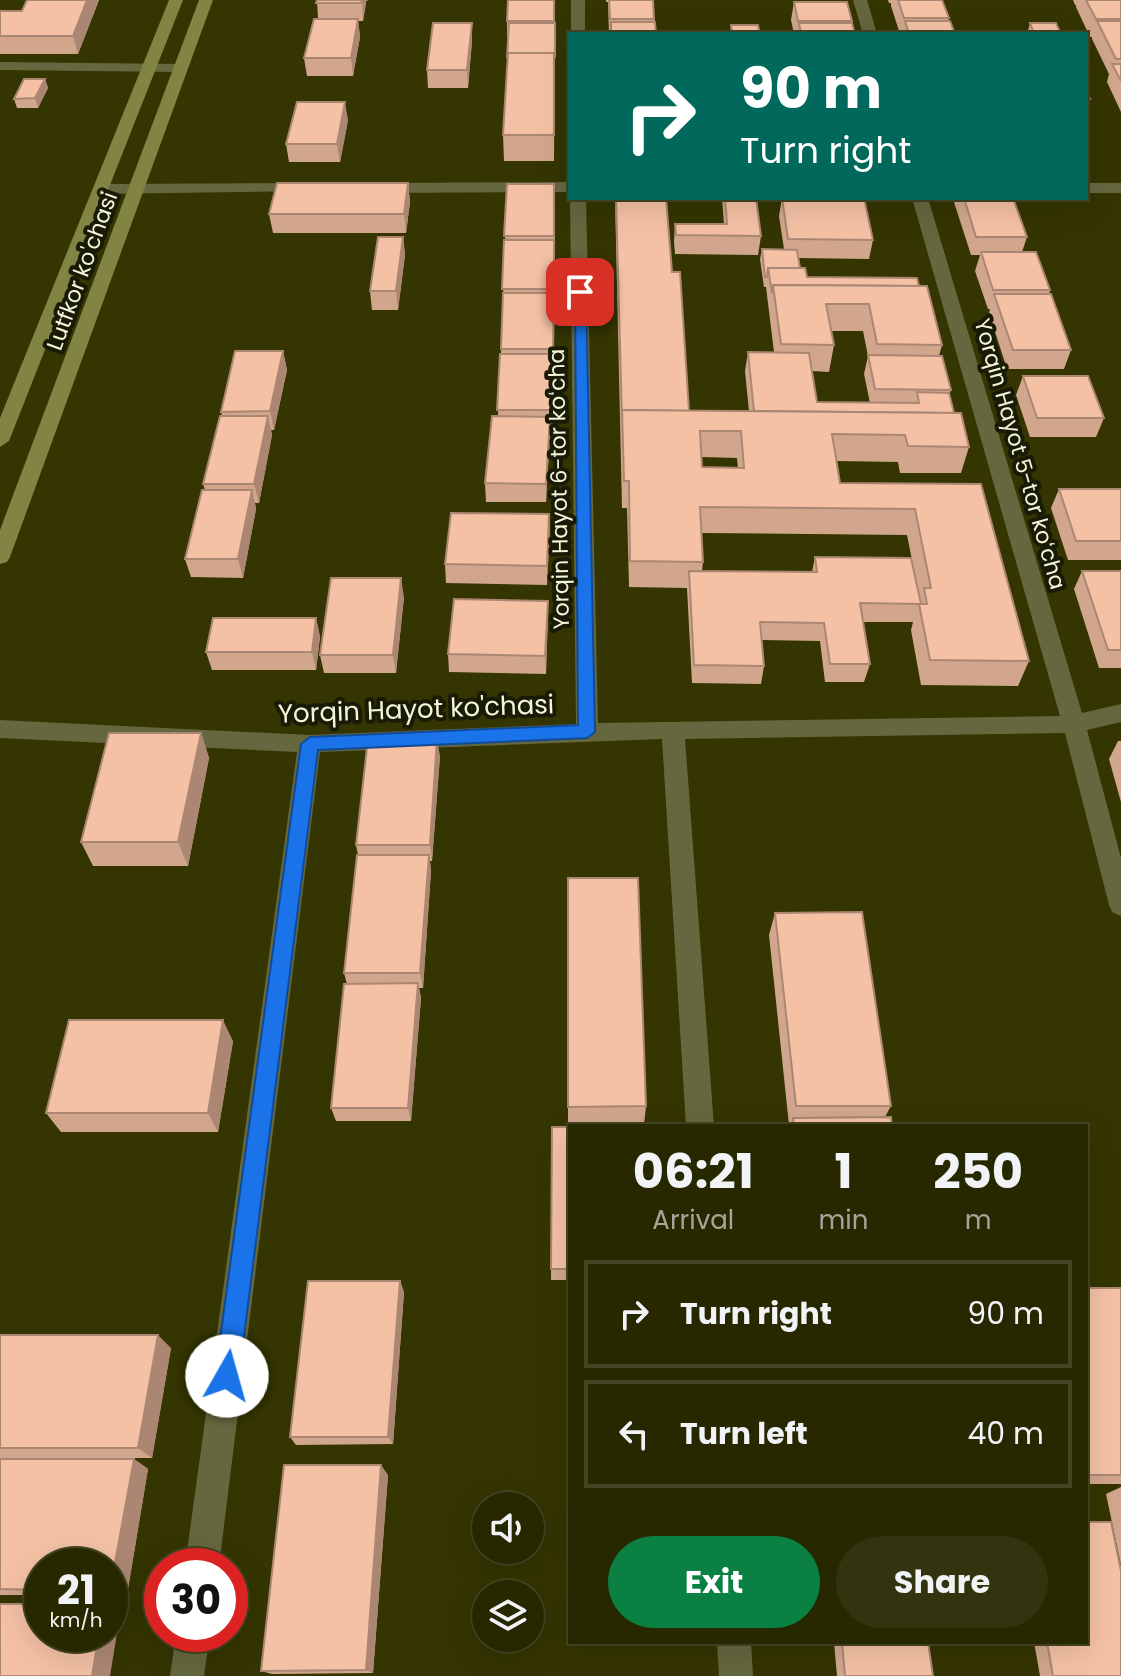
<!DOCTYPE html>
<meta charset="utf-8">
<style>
body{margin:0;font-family:Poppins,sans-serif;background:#33340f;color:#f1f3f6;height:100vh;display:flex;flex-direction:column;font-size:30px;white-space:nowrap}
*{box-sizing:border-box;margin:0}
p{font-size:26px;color:#a4a699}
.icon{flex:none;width:44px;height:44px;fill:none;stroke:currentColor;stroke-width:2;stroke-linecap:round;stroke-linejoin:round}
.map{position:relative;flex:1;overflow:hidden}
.sheet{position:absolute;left:568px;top:1124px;width:520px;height:520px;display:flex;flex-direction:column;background:#272800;border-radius:0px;box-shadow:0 8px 32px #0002,0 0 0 2px #434422}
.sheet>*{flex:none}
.top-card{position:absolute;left:568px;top:32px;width:520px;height:168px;border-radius:0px;box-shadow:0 8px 32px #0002,0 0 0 2px #434422;background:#00695c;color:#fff;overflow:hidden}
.buttons{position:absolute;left:472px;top:1492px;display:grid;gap:16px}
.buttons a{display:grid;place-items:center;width:72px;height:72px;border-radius:50%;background:#272800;box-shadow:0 8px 32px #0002,0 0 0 2px #434422;font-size:40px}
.speed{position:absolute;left:24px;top:1548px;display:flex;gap:16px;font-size:40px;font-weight:700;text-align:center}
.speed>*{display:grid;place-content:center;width:104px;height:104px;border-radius:50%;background:#272800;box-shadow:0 8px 32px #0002,0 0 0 2px #434422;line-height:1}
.speed small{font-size:20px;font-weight:400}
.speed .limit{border:12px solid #d22;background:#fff;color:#111}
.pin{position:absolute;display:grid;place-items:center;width:68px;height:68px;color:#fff;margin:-34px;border-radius:16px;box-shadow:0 4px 12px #0006}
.me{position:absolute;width:88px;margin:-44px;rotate:7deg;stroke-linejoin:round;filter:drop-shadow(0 0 6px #0008)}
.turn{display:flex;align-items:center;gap:28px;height:168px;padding:0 40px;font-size:36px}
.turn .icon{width:104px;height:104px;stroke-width:2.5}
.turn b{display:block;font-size:56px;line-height:68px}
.eta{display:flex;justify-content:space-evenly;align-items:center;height:136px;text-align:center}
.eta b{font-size:48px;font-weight:700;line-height:56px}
.action{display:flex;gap:16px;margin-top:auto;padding:16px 40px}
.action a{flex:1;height:92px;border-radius:48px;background:#0b8043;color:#fff;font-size:32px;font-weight:700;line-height:92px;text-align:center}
.action a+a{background:#33340f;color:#f1f3f6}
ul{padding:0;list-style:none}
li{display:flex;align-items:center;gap:24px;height:108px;margin:0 16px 12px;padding:0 24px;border:4px solid #434422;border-radius:0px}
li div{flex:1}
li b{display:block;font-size:30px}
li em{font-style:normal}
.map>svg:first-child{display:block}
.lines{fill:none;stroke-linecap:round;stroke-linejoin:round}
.street{fill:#65673f;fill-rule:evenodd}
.secondary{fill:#818442;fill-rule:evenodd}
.wall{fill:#d2a68d;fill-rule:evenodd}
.shaded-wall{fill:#ab8773}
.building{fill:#f4c1a4;stroke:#ab8773;stroke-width:2;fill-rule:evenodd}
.route{fill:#1a73e8;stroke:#114b97;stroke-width:2}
.labels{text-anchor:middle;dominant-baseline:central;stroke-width:8;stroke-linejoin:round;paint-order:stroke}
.far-street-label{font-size:22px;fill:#f4f6db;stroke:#1a1b07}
.street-label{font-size:26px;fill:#f4f6db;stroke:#1a1b07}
</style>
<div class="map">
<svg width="1121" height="1676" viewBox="0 0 1121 1676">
<rect width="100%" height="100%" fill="#343500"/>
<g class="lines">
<g class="street">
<rect x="571" y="0" width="14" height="34"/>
<path d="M853,0h14l10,34h-14z"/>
<path d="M0,62l180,2 7,4 -7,4 -180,-2z"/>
<path d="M570,182v10l-194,1 -8,-5 8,-5z"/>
<path d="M308,183l6,2v6l-213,3 -8,-5 8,-5z"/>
<rect x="1086" y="183" width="35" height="10"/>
<path d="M570,198h16l12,525 462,-7 -148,-518h16l154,515 39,-9v18l-34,8 34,128v58l-9,-4 -3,-7 -44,-172 -380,6 29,387h-28l-24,-387 -342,13 -101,814h-34l112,-814 -297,-14v-18l310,15 266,-11z"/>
<path d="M176,1634h34l-6,42h-34z"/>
<path d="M717,1642h34l2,34h-34z"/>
</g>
<g class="secondary">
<path d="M169,0h14l-174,441 -9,6v-29z"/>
<path d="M199,0h14l-203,557 -3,5 -7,2v-34z"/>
</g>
</g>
<g class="wall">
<path d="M99,0l-21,54h-78v-43h22z"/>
<path d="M317,0h52l-3,1 -3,20h-5l2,16 -7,39h-46l-3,-18 14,-39z"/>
<path d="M554,0l1,41 -1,120h-50l-1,-26 4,-68v-46z"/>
<path d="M606,0h47l3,34h-47l-1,-32h-2z"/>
<path d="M888,0h54l7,18 -1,3 7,13h-55l-9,-28v-3h-2z"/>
<path d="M1073,0h48v112l-14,-30 2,-8 -17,-35v-2h-2l-14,-30v-2h-1z"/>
<path d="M794,2l58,19 3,13h-61l-3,-14z"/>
<path d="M1030,23l31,11h-34z"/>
<path d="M472,41l-4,47h-40l-1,-18z"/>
<path d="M45,79l3,9 -10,20h-21l-3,-9z"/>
<path d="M1086,90l4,9 -4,14z"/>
<path d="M348,120l-8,42h-51l-3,-18z"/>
<path d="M408,183l2,19 -4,31h-133l-4,-19z"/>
<path d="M507,184h47l1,74 -2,171h-3l-4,73h-60l-1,-19 13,-67 3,-62z"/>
<path d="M615,198l57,74 17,139h60l-4,-40 3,-19h26l-8,-65h-2l-4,-28 2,-10h22l-5,-33 3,-18 91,42 -4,19 -71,-1 2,10 7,9 112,9 23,59 -3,11 12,34 -2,4 5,19 15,34 -8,26h-61l-2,-11 -62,-1 4,22 141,1 48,177 -11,25 -97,-1 -10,-55 2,-8h-50l7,42 -6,18h-39l-5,-41 -58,-1 2,26 -3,18 -69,-1 -5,-95 -58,-1 -2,-79h-5zM831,331h32l5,25 -4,18 6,29 -53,-1 -5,-31 17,1 5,-27zM701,457l36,1 1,10 -36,-1zM702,533l205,2 13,65 -105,-43 -3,15 -110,-1 1,-9z"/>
<path d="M722,198h34l5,38 -3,19 -83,-1 -1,-12 1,-18h49z"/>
<path d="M956,198h57l14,39 -5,15 28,38 -1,4 22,56 -7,19h-57l-18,-56 1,-4h-2l-13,-38 5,-16h-9l-17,-53z"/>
<path d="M403,237l2,18 -7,55h-26l-2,-19z"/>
<path d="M283,351l4,19 -13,60h-3l1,5 -13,68h-4l1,6 -13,69 -52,-1 -6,-18 20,-69 -2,-6 19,-68 -1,-4z"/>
<path d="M1023,376l81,42 -8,19h-66l-14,-42z"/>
<path d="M1059,489h62v71h-53l-17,-52z"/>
<path d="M549,514l-2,71 -101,-2 -1,-19z"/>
<path d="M1082,571h39v97h-22l-25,-79z"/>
<path d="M404,597l-8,76h-72l-4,-18z"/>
<path d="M548,601l-2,73 -97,-2 -1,-18z"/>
<path d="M316,618l4,19 -4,33h-104l-6,-18z"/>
<path d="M201,733l8,25 -21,108h-95l-12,-24z"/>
<path d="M1118,741h3v61l-12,-43z"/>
<path d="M440,756l-8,105h-2l1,10 -8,117h-4l2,10 -10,123h-75l-5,-13 16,-124 -3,-11 14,-118 -2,-10z"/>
<path d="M568,878l78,228 -2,19 -76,1z"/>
<path d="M775,913l116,193 -6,11 7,9 -103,-1 -20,-190z"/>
<path d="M233,1041l-15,91h-157l-15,-19z"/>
<path d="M552,1127h18v153h-19z"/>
<path d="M400,1281l4,11 -11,152 -97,1 -6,-8z"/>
<rect x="1086" y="1288" width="35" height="196"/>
<path d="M0,1335l171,13 -19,110h-152z"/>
<path d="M0,1459h134l14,10 -21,126h-17v-29h-68v29h-42z"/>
<path d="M388,1475l-15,198 -101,1 -11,-3z"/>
<path d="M1121,1487v78l-15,-71z"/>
<path d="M834,1642h94l5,34h-96z"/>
<path d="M1034,1642h52l35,34h-81z"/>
</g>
<g class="shaded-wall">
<path d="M87,0h12l-21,54 -5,-18z"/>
<path d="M362,0h4v4l-3,17z"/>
<path d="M358,19l2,18 -7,39 -2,-18z"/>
<path d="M472,23v18l-4,47 -1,-18z"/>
<path d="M45,79l3,9 -10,20 -3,-10z"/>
<path d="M345,102l3,18 -8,42 -3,-18z"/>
<path d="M408,183l2,19 -4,31 -2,-19z"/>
<path d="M403,237l2,18 -7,55 -2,-19z"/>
<path d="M283,351l4,19 -13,60 -4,-19z"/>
<path d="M268,416l4,19 -13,68 -5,-19z"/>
<path d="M550,417v18l-4,67v-18z"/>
<path d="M252,490l4,19 -13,69 -5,-19z"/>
<path d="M549,514l1,19 -3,52v-19z"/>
<path d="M401,578l3,19 -8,76 -3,-18z"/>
<path d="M548,601v18l-2,55 -1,-18z"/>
<path d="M316,618l4,19 -4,33 -4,-18z"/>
<path d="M201,733l8,25 -21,108 -10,-24z"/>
<path d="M437,739l3,17 -8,105 -2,-16z"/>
<path d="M429,855l2,16 -8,117 -3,-15z"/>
<path d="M418,983l3,15 -10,123 -3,-13z"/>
<path d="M223,1020l10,21 -15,91 -10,-19z"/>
<path d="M400,1281l4,11 -11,152 -5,-7z"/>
<path d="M158,1335l13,13 -19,110 -14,-10z"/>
<path d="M134,1459l14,10 -21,126 -17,-5z"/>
<path d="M381,1465l7,10 -15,198 -7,-3z"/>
<path d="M110,1606l11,3 -11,67h-18l7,-42h11z"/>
</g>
<g class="building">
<path d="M27,0h60l-14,36h-73v-25h22z"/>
<path d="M317,0h45l-1,3h-45z"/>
<path d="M508,0h46v21h-47z"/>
<path d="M609,0h44l1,19h-44z"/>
<path d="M898,0h44l7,18h-45z"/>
<path d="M1086,0h35v19h-25z"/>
<path d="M794,2h53l5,19h-54z"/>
<path d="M314,19h44l-7,39h-47z"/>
<path d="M905,21h45l5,13h-46z"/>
<path d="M1097,21h24v38h-5z"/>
<path d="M611,22h44l1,12h-45z"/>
<path d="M433,23h39l-5,47h-40z"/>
<path d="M509,23h46v35l-1,-5h-46l-1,5z"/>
<path d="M799,23h53l3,11h-54z"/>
<path d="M1030,23h26l5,11h-27z"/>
<path d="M731,25h27l2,9h-28z"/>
<path d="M508,53h46v82h-51z"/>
<path d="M1112,64h9v17z"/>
<path d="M24,79h21l-10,19 -21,1z"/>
<path d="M1086,90l4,9h-4z"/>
<path d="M297,102h48l-8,42h-51z"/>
<path d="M277,183h131l-4,31h-135z"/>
<path d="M507,184h47v52h-50z"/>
<path d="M616,198h50l6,74h8l9,139 -67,-1v8z"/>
<path d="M725,198h31l5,38 -85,-1 -1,-11h52z"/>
<path d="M782,198h82l9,42 -85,-1z"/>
<path d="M964,198h49l14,39h-51z"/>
<path d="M378,237h25l-7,54h-26z"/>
<path d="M504,240h50v49h-52z"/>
<path d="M762,249l35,1 3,18h-32l-1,9h-2z"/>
<path d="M981,252h55l14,38h-57z"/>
<path d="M768,268h37l2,9 110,1 2,8 -146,-1 -1,8z"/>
<path d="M773,285l154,1 15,59 -65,-1 -8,-40h-43l8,41 -53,-1z"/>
<path d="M503,293h51l-1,56h-52z"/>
<path d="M994,294h57l20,56h-58z"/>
<path d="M235,351h48l-13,60 -49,1z"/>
<path d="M748,352l61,1 8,49 102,1 -2,-11 32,1 5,20 -200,-2z"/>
<path d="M500,354h53v56h-56z"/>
<path d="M868,355l74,1 9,34 -76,-1z"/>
<path d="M1023,376h65l16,42h-67z"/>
<path d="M622,410l339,3 8,34 -61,-1 -3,-11 -73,-1 8,49 141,1 48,177 -99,-1 -11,-56h8l-3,-16h7l-16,-79 -215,-2 3,55 -73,-1 -1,-80h-5zM700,431h41l3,37 -42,-1z"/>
<path d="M220,416h48l-14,68h-51z"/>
<path d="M492,416l58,1 -4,67 -61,-1z"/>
<path d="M1059,489h62v52h-45z"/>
<path d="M202,490h50l-14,69h-53z"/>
<path d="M451,513l98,1 -2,52 -102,-2z"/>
<path d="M815,557l96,1 10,46 -61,-1 10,61h-40l-6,-41 -64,-1 4,44 -70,-1 -5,-94 128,1z"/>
<path d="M1082,571h39v79h-13z"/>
<path d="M331,578h70l-8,77h-73z"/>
<path d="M454,599l94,2 -3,55 -97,-2z"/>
<path d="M213,618h103l-4,34h-106z"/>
<path d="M109,733h92l-23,109h-97z"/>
<path d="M368,739h69l-7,106h-74z"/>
<path d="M357,855h72l-9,118h-76z"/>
<path d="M568,878h70l8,228 -78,1z"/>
<path d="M862,912l29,194h-95l-21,-193z"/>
<path d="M418,983l-10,125h-77l13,-124z"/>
<path d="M69,1020h154l-15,93h-162z"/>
<path d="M891,1117l1,9h-98l-1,-8z"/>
<path d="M552,1127h18v142h-19z"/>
<path d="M308,1281h92l-12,156h-98z"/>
<path d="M1086,1288h35v187h-32l-3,-17z"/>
<path d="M0,1335h158l-20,113h-138z"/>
<path d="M0,1459h134l-24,131v-24h-68v24l-42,-1z"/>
<path d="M284,1465h97l-15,205 -105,1z"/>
<path d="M1086,1522h25l10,49v105h-68l-6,-34h39z"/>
<path d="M0,1604h42v30h57l-7,42h-92z"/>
<path d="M842,1642h86l5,34h-88z"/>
</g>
<path class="route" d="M575,289l11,3 9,440 -8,6 -269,12 -79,626 -4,8 -8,4 -8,-4 -4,-8 86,-632 9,-7 268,-12z"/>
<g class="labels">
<g class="far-street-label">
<text transform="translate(82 271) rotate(-70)">Lutfkor ko'chasi</text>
<text transform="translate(1020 454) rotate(74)">Yorqin Hayot 5-tor koʻcha</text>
<text transform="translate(559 489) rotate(-91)">Yorqin Hayot 6-tor koʻcha</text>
</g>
<g class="street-label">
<text transform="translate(416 709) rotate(-2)">Yorqin Hayot ko'chasi</text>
</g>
</g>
</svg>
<div class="buttons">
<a><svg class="icon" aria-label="sound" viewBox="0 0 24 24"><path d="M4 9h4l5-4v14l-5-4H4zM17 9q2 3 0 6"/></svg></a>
<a><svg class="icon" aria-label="layers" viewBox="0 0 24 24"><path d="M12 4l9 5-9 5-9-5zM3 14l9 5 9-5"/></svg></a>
</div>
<div class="speed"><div>21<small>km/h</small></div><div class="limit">30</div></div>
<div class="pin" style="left:580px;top:292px;background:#d93025"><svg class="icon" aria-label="arrive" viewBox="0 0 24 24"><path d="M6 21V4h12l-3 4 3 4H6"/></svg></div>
<svg class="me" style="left:227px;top:1376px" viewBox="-20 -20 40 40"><circle r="19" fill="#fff"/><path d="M0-13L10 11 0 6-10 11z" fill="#1a73e8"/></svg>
<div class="top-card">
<div class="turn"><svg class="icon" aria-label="right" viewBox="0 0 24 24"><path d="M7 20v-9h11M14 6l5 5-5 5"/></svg><div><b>90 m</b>Turn right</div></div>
</div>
<section class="sheet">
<div class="eta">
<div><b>06:21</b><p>Arrival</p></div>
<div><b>1</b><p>min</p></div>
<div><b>250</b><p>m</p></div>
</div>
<ul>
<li><svg class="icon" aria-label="right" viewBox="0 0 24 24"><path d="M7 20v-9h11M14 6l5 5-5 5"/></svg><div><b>Turn right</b></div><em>90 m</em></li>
<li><svg class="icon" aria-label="left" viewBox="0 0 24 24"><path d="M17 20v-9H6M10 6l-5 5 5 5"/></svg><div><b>Turn left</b></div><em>40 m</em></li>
</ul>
<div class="action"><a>Exit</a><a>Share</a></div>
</section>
</div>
